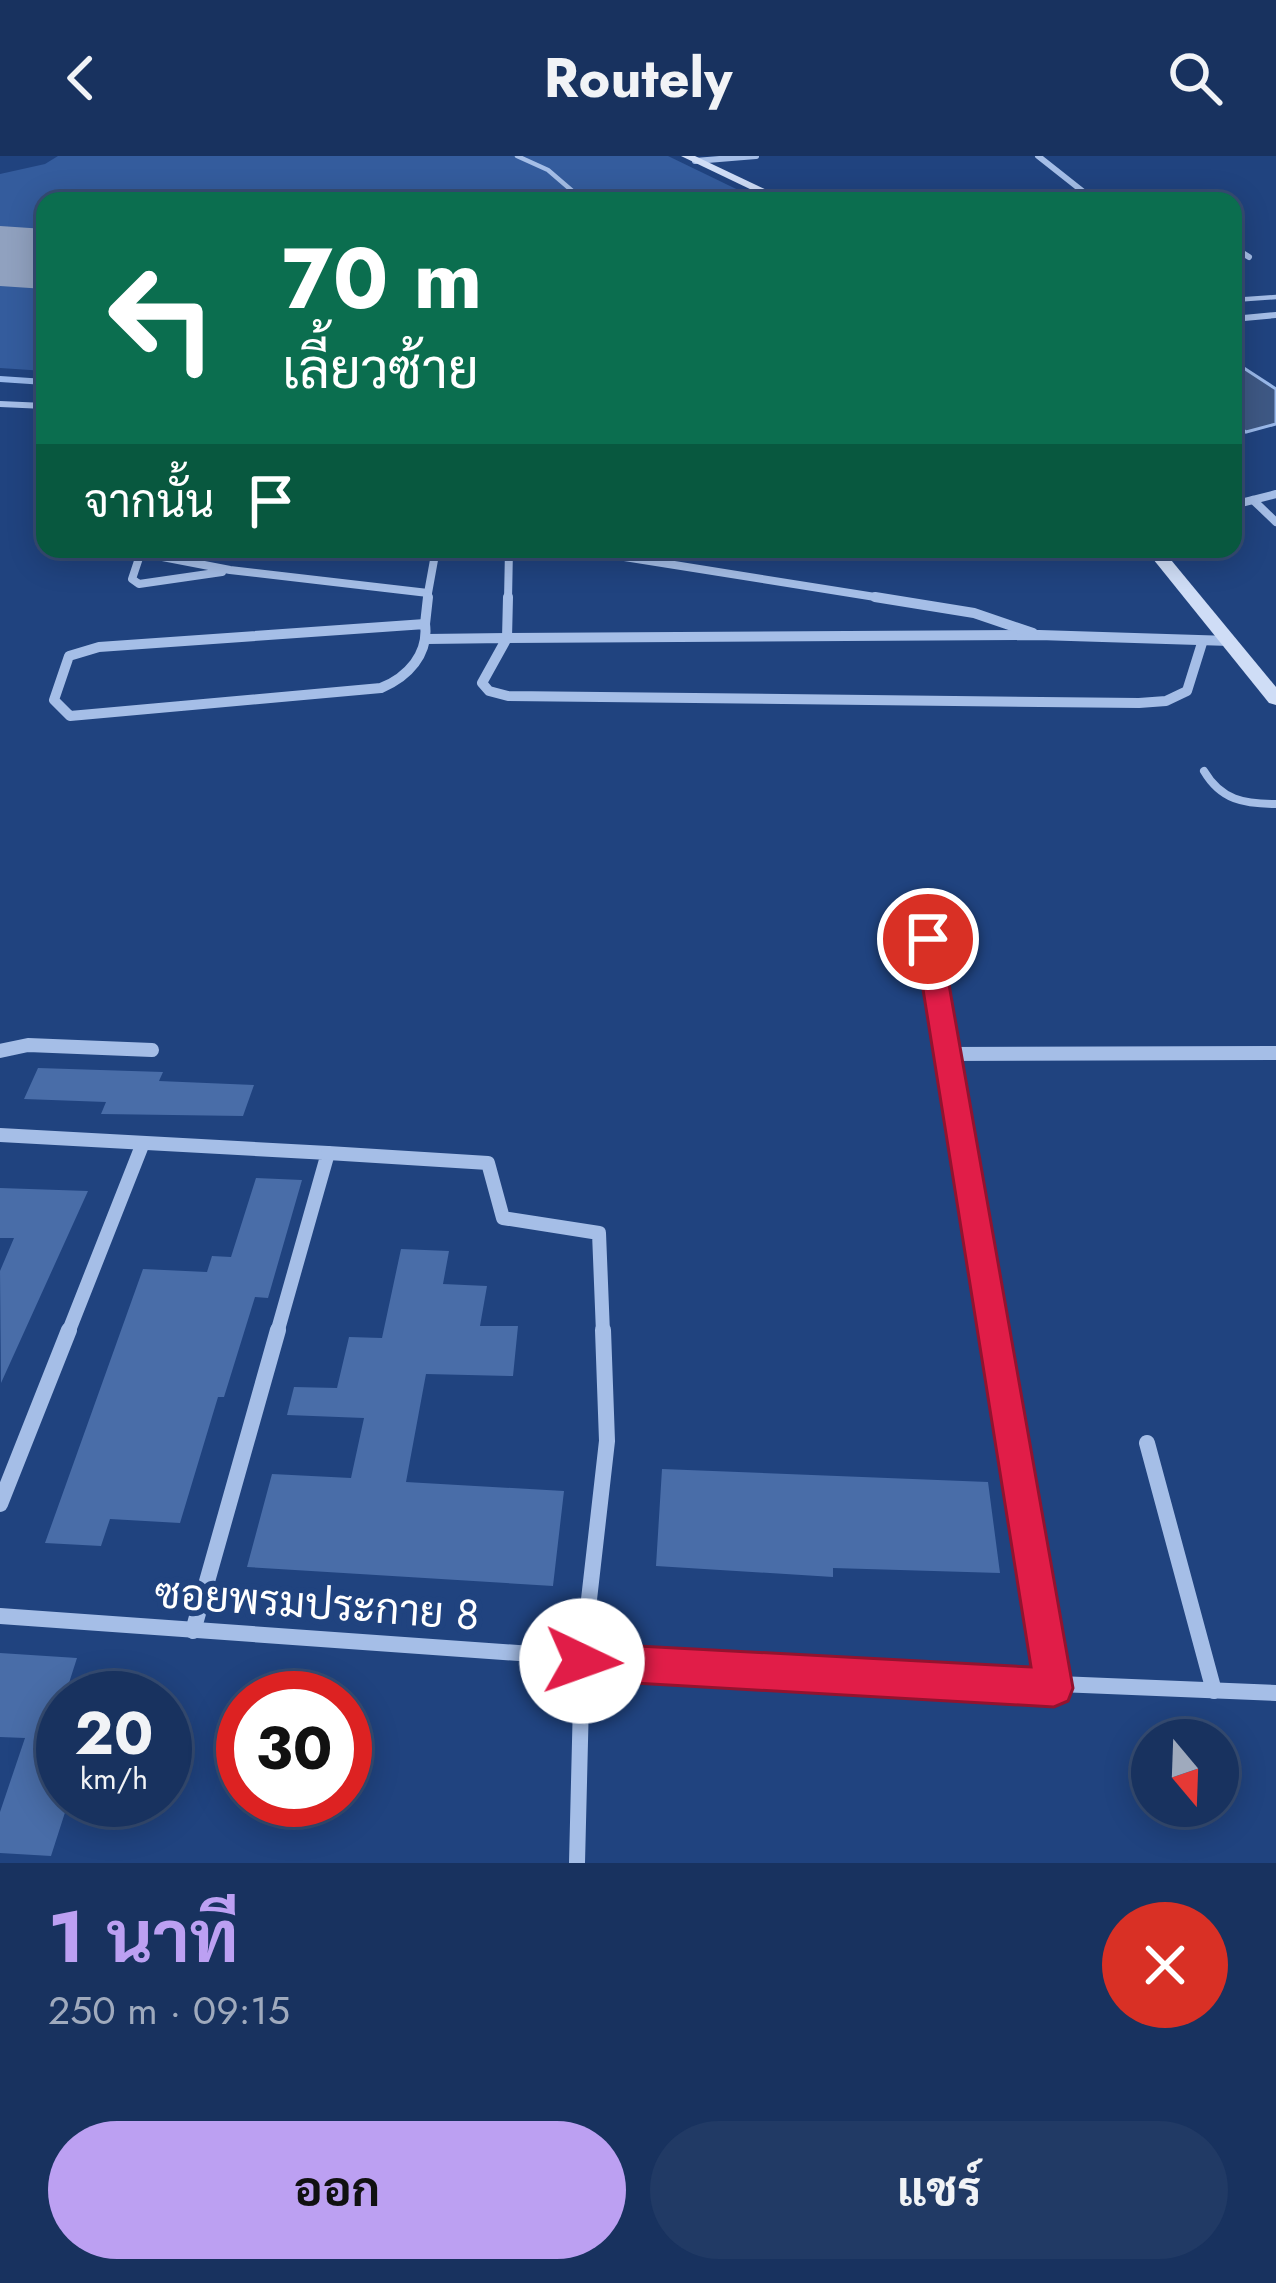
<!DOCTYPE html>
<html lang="th">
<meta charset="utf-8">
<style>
body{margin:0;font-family:Jost,Sarabun,sans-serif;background:#213a65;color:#f1f3f6;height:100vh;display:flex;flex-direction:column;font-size:45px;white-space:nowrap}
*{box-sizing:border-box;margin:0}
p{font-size:39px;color:#9faabd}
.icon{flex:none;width:66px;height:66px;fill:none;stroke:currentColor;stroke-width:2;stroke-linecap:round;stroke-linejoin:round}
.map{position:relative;height:1707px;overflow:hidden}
.details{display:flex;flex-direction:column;background:#18325f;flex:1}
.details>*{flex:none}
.top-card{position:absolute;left:36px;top:36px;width:1206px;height:366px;border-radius:24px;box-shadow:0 6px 30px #0003,0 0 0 3px #364d74;background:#0b6e4f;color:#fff;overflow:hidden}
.needle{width:78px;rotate:161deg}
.fabs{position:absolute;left:1131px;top:1563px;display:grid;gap:24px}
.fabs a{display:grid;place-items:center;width:108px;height:108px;border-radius:50%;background:#18325f;box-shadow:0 6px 30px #0003,0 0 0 3px #364d74;font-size:60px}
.speed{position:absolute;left:36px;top:1515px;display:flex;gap:24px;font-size:60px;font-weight:700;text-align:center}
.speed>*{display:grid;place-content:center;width:156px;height:156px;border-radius:50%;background:#18325f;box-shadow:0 6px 30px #0003,0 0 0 3px #364d74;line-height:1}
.speed small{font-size:30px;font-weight:400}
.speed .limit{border:18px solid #d22;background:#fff;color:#111}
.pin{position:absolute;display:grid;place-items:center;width:102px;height:102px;color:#fff;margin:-51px;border:6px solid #fff;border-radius:50%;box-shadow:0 3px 12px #0007}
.me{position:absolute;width:132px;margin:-66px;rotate:93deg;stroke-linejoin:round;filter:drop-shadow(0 0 9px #0008)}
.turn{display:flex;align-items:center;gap:42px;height:252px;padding:0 48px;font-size:54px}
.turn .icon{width:156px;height:156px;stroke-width:2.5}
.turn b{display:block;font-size:84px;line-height:102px}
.then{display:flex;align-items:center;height:114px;padding:0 48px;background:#0003;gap:24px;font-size:45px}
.round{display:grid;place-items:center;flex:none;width:126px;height:126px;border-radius:63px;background:#213a65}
.summary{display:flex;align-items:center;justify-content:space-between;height:204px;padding:0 48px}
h1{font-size:72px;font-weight:700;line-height:90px;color:#bca0f2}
.primary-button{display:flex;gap:24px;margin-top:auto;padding:24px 48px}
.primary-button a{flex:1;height:138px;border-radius:72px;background:#bca0f2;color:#111;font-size:48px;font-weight:700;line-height:138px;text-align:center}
.primary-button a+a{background:#213a65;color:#f1f3f6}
header{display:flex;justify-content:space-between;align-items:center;height:156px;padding:0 48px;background:#18325f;font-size:54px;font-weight:700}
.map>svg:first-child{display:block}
.green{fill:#345c9d}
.water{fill:#3e5884;stroke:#99b8e9;stroke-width:3}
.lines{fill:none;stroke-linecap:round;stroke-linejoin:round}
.stream{stroke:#99b8e9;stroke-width:6}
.runway{fill:#90a1bf;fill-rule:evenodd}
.building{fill:#496da8}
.lane-far2{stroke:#a5bee7;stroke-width:4.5}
.lane-far1{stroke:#a5bee7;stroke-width:6}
.lane{stroke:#a5bee7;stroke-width:8}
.street-far4{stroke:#a5bee7;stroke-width:6}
.street-far3{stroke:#a5bee7;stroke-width:8}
.street-far2{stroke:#a5bee7;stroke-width:10}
.street-far1{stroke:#a5bee7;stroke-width:14}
.street{stroke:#a5bee7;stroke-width:16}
.secondary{fill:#cfddf6;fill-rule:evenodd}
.route{fill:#e11d48;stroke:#92132f;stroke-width:3}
.labels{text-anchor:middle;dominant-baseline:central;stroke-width:12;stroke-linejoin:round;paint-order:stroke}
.near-street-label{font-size:42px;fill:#fff;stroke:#20437f}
</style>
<header><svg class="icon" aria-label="back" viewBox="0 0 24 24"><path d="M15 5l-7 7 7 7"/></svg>Routely<svg class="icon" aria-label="search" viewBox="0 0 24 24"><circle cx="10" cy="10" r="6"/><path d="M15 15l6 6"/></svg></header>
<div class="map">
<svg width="1276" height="1707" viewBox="0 0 1276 1707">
<rect width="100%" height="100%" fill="#20437f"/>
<g class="green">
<path d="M58,0h610l93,45h-716v34l-45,-2v-59l45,-10z"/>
<path d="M0,127l45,2v86l-45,-3z"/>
</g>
<path class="water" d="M1233,205l43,28v35l-30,8 -13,-9z"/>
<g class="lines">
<path class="stream" d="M0,223l45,3"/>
<path class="runway" d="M0,70l45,3v60l-45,-3z"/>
</g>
<g class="building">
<path d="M38,912l125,4 -4,9 95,4 -11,31 -142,-2 5,-12 -82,-3z"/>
<path d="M256,1022l46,2 -34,118 -13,-1 -31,100h-6l-38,126 -70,-4 -9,27 -56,-3 98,-274 64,3 5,-16 19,1z"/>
<path d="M0,1032l88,3 -87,192 -1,-112 14,-33h-14z"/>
<path d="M401,1093l48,2 -6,33 44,2 -7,40h38l-5,50 -87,-2 -20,108 158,9 -11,95 -306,-19 25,-93 79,4 13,-60 -77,-3 7,-28 43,1 12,-51 33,1z"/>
<path d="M662,1313l326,13 12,91 -167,-5v9l-177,-11z"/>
<path d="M0,1497l77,5 -34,106 20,1v35h6l-18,56 -51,-3v-41l25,-74 -25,-1z"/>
</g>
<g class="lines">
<g class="lane-far2">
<path d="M517,0l31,14 36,31"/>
<path d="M1233,144l43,-3"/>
</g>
<path class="lane-far1" d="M0,248l45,2"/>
<path class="lane" d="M1204,615c17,29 40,33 72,33"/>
<g class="street-far4">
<path d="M1038,0l57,45"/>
<path d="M695,5l61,-5"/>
<path d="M1233,91l16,10"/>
<path d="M1233,163l43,-4"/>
</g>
<g class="street-far3">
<path d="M1253,344l23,22"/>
<path d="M1233,349l43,-11"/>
<path d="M121,393l109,21 198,23 -1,7"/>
<path d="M574,393l320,51"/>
<path d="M140,399l-8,24 7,5 83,-12"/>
<path d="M428,437l8,-44"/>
<path d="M508,444l1,-51"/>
</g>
<g class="street-far2">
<path d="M508,441l-1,41 532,-3 191,6"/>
<path d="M875,441l99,16 59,20"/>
<path d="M425,468l3,-27"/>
<path d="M425,468c4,30 -17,53 -44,64l-311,28 -16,-16 15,-44 30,-9z"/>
<path d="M427,483l80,-1 -25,45 7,8 19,5 631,7 27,-2 21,-10 15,-48"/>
</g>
<g class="street-far1">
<path d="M927,783l67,394"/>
<path d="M0,895l28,-6 124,5"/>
<path d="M947,898l329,-1"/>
<path d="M0,979l328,18 -51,180"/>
<path d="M328,997l160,10 15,55 96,15 4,100"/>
<path d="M68,1177l75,-190"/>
</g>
<g class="street">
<path d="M993,1174l61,358"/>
<path d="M1147,1287l67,248"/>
<path d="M0,1348l69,-174"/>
<path d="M0,1460l797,57 479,20"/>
<path d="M193,1475l85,-301"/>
<path d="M577,1707l5,-202 25,-220 -4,-111"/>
</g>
<g class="secondary">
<path d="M681,0h14l95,45h-15z"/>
<path d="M1145,393h17l114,138v18l-7,-2z"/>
</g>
</g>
<path class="route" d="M928,775l13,8 132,749 -5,13 -14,6 -472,-27 -13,-5 -6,-14 6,-13 13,-5 449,24 -116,-728z"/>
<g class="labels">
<g class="near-street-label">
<text transform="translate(317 1448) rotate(4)">ซอยพรมประกาย 8</text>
</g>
</g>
</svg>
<div class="fabs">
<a><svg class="needle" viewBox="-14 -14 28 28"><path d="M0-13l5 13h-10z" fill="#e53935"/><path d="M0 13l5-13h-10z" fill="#9faabd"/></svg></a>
</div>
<div class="speed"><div>20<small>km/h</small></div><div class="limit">30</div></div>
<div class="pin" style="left:928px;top:783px;background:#d93025"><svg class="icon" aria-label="arrive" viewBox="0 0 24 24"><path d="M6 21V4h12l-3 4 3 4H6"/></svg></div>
<svg class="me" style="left:582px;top:1505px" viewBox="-20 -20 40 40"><circle r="19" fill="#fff"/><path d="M0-13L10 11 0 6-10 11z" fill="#e11d48"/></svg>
<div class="top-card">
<div class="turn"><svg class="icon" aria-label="left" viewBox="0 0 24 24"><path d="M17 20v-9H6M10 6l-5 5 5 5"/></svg><div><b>70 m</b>เลี้ยวซ้าย</div></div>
<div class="then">จากนั้น<svg class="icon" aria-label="arrive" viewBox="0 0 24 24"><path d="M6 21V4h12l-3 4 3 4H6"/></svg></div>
</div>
</div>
<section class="details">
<div class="summary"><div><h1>1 นาที</h1><p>250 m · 09:15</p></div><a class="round" style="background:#d93025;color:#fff"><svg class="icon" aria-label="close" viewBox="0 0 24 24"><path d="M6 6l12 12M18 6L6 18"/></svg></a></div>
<div class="primary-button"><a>ออก</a><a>แชร์</a></div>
</section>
